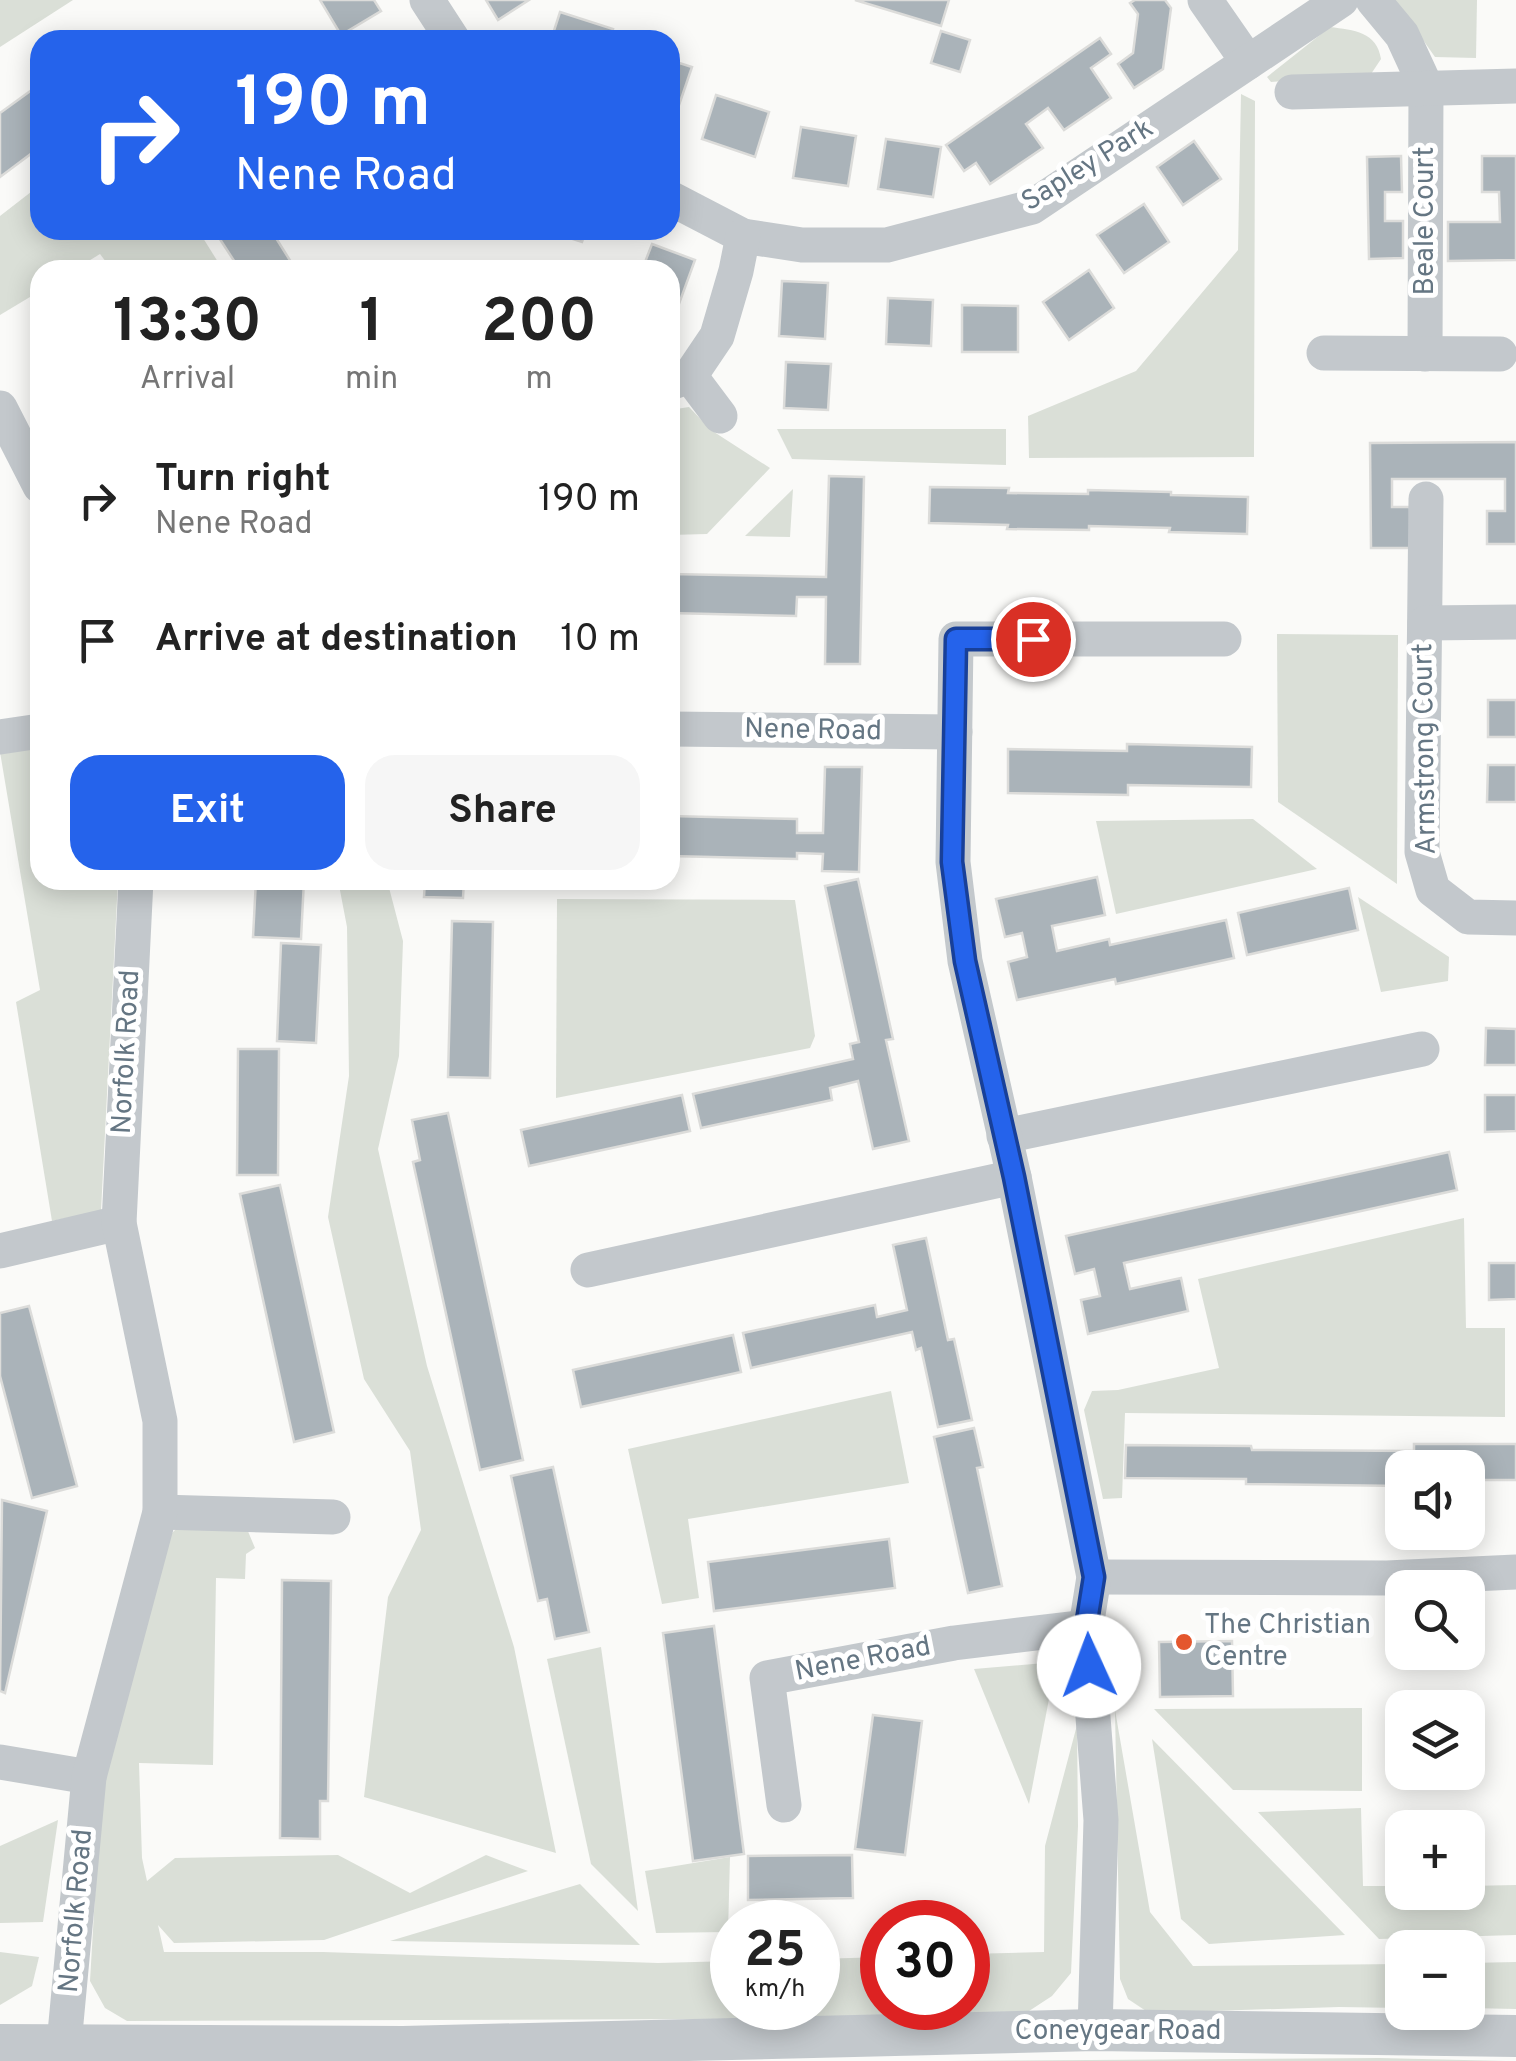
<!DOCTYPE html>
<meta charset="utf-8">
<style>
body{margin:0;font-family:Overpass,sans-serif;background:#f6f6f6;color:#222;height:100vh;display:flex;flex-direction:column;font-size:38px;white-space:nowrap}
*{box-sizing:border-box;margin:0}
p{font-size:32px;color:#767676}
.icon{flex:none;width:55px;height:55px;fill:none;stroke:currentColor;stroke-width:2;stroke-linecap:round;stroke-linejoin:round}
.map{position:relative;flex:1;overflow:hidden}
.side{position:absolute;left:30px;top:260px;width:650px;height:630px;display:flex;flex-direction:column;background:#fff;border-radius:30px;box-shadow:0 5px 25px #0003}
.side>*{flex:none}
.hud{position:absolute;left:30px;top:30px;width:650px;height:210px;border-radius:30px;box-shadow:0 5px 25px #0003;background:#2563eb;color:#fff;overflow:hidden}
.buttons{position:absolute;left:1385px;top:1450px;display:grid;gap:20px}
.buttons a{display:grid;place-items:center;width:100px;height:100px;border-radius:20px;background:#fff;box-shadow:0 5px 25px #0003;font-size:50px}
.speed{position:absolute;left:710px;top:1900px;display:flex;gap:20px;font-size:50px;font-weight:700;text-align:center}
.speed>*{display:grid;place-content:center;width:130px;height:130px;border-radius:50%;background:#fff;box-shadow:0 5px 25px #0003;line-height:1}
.speed small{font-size:25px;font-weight:400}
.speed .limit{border:15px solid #d22;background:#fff;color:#111}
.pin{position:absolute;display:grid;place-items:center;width:85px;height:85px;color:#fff;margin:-42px;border:5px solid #fff;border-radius:50%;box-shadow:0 2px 10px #0007}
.me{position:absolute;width:110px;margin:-55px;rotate:358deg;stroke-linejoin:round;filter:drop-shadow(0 0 8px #0008)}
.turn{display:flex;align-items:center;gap:35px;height:210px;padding:0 40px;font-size:45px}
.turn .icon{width:130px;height:130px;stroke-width:2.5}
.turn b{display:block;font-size:70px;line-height:85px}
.eta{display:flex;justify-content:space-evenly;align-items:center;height:170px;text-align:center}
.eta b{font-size:60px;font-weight:700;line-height:70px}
.primary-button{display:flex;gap:20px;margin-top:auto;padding:20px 40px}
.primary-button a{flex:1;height:115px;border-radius:30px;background:#2563eb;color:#fff;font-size:40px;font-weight:700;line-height:115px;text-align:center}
.primary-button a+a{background:#f6f6f6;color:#222}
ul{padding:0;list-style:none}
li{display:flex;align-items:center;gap:30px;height:140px;padding:0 40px}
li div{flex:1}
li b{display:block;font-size:38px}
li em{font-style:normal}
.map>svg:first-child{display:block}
.green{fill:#dadfd7}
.building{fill:#aab3b9;stroke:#dcdcda;stroke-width:2.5}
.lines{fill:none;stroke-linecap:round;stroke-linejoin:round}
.minor{stroke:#c3c8cc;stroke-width:35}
.tertiary{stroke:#c3c8cc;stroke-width:42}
.route-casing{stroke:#184099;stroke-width:25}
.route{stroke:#2563eb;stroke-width:18}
.poi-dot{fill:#e4572e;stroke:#fff;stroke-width:4}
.labels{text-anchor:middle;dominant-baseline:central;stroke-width:10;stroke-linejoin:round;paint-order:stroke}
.street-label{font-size:28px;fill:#657683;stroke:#fff}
.poi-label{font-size:28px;fill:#657683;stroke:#fff;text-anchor:start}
</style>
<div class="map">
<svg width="1516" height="2061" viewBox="0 0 1516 2061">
<rect width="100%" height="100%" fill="#fafaf8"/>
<g class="green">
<path d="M0,0h73l-73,47z"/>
<path d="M1395,0h82l-1,58 -41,-1z"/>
<path d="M1330,27c24,3 47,5 51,32l-10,15 -100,8 -4,-5z"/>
<path d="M1241,94l14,7 -1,356 -225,1 -1,-42 108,-45 102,-121z"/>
<path d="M40,185v45h158l25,40h-111l-12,-16 -26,16h-34v21l-40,24v-99z"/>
<path d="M689,407l22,23 59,38 -63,66 -37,1v-125z"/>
<path d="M777,429h229v36l-214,-6z"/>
<path d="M793,489l-3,48 -45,-1z"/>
<path d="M1277,634l121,1 -1,249 -119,-82z"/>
<path d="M40,745v135h78l-17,331 -49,10 -36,-219 24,-12 -40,-238z"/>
<path d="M1253,819l64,50 -201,45 -20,-93z"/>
<path d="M338,880h49l16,61 -4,115 -21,93 49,217 87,281 42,206 -192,-56 24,-200 33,-67 -11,-79 -46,-72 -36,-162 21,-141 -2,-149z"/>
<path d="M1358,897l91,60 -1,24 -67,11z"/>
<path d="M557,899l238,1 20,136 -5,12 -254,50z"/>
<path d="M1464,1218l2,110h39v89l-380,-4 -3,85 -19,1 -19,-89 8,-19 26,-1 101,-22 -21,-89z"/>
<path d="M891,1391l18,92 -221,36 11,79 -37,6 -34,-155z"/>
<path d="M176,1529h71l8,19 -9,6 -1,25 -29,-1 -3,187 -74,-2 3,95 5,23 28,-23 163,-3 72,38 76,-38 42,16 -204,69 -150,3 -16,-18 6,27h159l335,11 74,-2v47h86v-49l64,-2v51h86v-54l76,-2 1,-106 32,-121 1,101 -7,147 -19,23 -26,17 -30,5 -869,3 -22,-13 -15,-27 11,-188 60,-249z"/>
<path d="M601,1647l37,264 -47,-47 -44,-205z"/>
<path d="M1056,1662l-27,142 -55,-135z"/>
<path d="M1362,1708v83l-129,-1 -79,-81z"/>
<path d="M1115,1710l35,202 43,54 209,-2v44l-63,-1 -190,6 -21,-14 -8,-20z"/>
<path d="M1152,1739l193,196 -136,9 -28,-25z"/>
<path d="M1361,1808l2,78h39v6h66v-6l48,-1v50l-137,4 -121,-127z"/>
<path d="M58,1820l-15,102 -43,1v-77z"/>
<path d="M730,1857l-2,75 -72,1 -11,-62z"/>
<path d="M580,1884l60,61 -250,-4z"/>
<path d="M0,1952l39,5 -7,29 -32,19z"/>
<path d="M1516,1962v47l-48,-1v-45z"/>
<path d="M1380,2058l126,3h-561z"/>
</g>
<g class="building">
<path d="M320,0h54l7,11 -40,24z"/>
<path d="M486,0h43l-31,20z"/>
<path d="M855,0h94l-8,26z"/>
<path d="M1135,0h30l6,8 -8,61 -29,19 -16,-24 15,-11 5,-39 -8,-11z"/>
<path d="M560,12l53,17 -4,11h-58z"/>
<path d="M941,31l29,9 -10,32 -29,-9z"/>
<path d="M1100,38l11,16 -20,14 20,30 -47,32 -16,-22 -22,16 17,24 -53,36 -14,-21 -12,8 -18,-26z"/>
<path d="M670,60l22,7 -15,44 -7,-2z"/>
<path d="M40,84v63l-40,30v-64z"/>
<path d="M716,95l53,17 -14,45 -53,-18z"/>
<path d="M801,127l55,9 -8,50 -55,-8z"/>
<path d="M886,139l55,8 -8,50 -55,-8z"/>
<path d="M1194,141l27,38 -38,26 -26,-38z"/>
<path d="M1401,156l1,36h-17v29h18v37l-34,1 -2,-102z"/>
<path d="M1482,156h34v104l-68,1v-39h52l-1,-30h-17z"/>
<path d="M1144,204l25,38 -45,31 -27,-38z"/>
<path d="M214,230h57l25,40h-56z"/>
<path d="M545,230h41l-4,12z"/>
<path d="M652,244l43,16 -19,52 -6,-2v-40h-28z"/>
<path d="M1089,270l25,38 -45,32 -26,-38z"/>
<path d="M782,281l46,2 -3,56 -46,-3z"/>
<path d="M888,298l45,2 -2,46 -45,-2z"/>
<path d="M962,305l56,1v46h-56z"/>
<path d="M786,362l45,2 -3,46 -44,-2z"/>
<path d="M1516,442v102h-29v-33h18v-32h-113v28h18l1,41h-40l-1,-105z"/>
<path d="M829,476l35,1 -4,187h-35l1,-67h-29l-1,19 -126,-3v-39l156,3z"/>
<path d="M930,487l79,1 -1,5 80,1v-4l83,2v3l77,2 -1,37 -78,-2 1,-4 -81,-2v4l-82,-1 1,-4 -79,-2z"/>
<rect x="1488" y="700" width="28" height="37"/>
<path d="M1127,744l125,3 -1,40 -123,-2v10l-120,-2v-44l119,2z"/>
<path d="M1488,765h28v37h-29z"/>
<path d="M825,767h37l-3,105 -37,-1 1,-17 -26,-1v6l-127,-3v-40l127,3v14h26z"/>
<path d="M1097,877l8,38 -53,11 5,25 52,-12 1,6 116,-25 8,38 -118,26 -1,-5 -98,21 -9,-38 19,-5 -5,-24 -17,4 -9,-38z"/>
<path d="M858,879l35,160 -7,1 23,101 -36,8 -15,-68 -28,7 2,12 -131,28 -8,-34 160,-35 -3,-15 9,-2 -34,-156z"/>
<path d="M256,880h48l-3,59 -48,-2z"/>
<path d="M425,880h39l-1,18 -39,-1z"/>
<path d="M1349,888l9,42 -111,25 -9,-42z"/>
<path d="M452,921l41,1 -3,156 -42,-1z"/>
<path d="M281,943l40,2 -5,98 -39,-2z"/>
<path d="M1486,1028l30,1v36h-31z"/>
<path d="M238,1049h41l-1,126h-41z"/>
<path d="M682,1095l8,36 -161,35 -8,-36z"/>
<path d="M1485,1095h31v36l-31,1z"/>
<path d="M448,1113l75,347 -43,10 -67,-308 7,-2 -8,-40z"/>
<path d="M1449,1152l8,38 -333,73 6,26 51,-11 7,33 -100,23 -7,-34 19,-4 -6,-27 -19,5 -9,-38z"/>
<path d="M280,1185l54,247 -40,10 -54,-248z"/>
<path d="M926,1238l22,102 6,-1 18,81 -34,7 -17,-79 -5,2 -4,-18 -161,36 -8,-35 132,-28 2,12 30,-7 -14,-65z"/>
<path d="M1489,1263h27v36l-27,1z"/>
<path d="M29,1306l48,180 -45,12 -32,-122v-63z"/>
<path d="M733,1335l8,37 -160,35 -8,-37z"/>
<path d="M974,1428l9,39 -6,1 25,118 -34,7 -34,-156z"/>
<path d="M1414,1444h102v36h-48v-12h-66v18l-156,-2v-5l-121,-1 1,-33 125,1 1,4 162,1z"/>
<path d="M553,1467l36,165 -34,7 -8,-40 -9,2 -27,-125z"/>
<path d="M2,1500l45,11 -42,182 -5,-2z"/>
<path d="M889,1539l6,49 -181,23 -6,-49z"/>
<path d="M282,1580l49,1 -3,220h-8v38l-40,-1z"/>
<path d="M714,1626l30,228 -51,7 -30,-228z"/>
<path d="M1232,1641l1,55 -73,1 -1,-55z"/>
<path d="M873,1715l49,6 -17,134 -50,-6z"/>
<path d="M852,1855l1,43 -105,2v-44z"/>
</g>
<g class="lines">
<g class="minor">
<path d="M427,0l26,40"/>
<path d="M1205,0l43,62"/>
<path d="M1373,0l29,35 24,52 -1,267"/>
<path d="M1292,92l224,-6"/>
<path d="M670,198l73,38 59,9h85l145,-38 309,-207"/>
<path d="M1324,353l176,1"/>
<path d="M690,376l27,-40 19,-65 7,-35"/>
<path d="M670,383l20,-7 30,40"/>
<path d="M0,408l40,78"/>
<path d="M1426,499l-4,353 11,38 35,27 48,1"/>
<path d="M1425,623l91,-1"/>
<path d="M670,729l285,3"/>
<path d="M0,737l40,-6"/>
<path d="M1004,1136l418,-87"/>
<path d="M0,1251l119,-28"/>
<path d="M588,1270l426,-93"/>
<path d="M160,1512l173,5"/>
<path d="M1094,1577l293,1 129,-6"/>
<path d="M0,1762l89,15"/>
<path d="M784,1805l-17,-127 187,-35 132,-16"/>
<path d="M1095,2030l6,-210 -15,-193 8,-50 -80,-400 -49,-216 -12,-99 3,-223h268"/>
<path d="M64,2044l25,-267 71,-265v-91l-41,-198 17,-343"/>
</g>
<path class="tertiary" d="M0,2045l403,2 692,-17 421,6"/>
</g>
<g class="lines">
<g class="route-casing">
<path id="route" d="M1033,639h-77l-4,223 13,99 49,216 80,400 -8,50 3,39"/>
</g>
<use href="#route" class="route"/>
</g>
<circle class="poi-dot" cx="1184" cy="1642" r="10"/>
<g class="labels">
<g class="street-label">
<text transform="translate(1088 166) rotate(-32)">Sapley Park</text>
<text transform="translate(1426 221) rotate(-90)">Beale Court</text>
<text transform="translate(813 731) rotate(1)">Nene Road</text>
<text transform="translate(1426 749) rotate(-91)">Armstrong Court</text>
<text transform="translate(127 1052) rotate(-87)">Norfolk Road</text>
<text transform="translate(863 1660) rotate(-11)">Nene Road</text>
<text transform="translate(77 1911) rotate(-85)">Norfolk Road</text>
<text x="1118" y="2032">Coneygear Road</text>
</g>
<g class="poi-label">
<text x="1204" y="1626">The Christian<tspan x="1204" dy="32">Centre</tspan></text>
</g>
</g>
</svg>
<div class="buttons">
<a><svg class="icon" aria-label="sound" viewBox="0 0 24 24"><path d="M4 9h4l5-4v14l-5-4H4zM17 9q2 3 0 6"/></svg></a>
<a><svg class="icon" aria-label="search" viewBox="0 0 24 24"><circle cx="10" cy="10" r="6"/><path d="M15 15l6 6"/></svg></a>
<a><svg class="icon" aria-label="layers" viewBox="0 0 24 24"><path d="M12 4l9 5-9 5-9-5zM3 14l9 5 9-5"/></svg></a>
<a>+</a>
<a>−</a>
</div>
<div class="speed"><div>25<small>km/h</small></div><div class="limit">30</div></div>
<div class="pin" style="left:1033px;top:639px;background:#d93025"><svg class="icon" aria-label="arrive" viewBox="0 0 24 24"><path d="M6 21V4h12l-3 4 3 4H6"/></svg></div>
<svg class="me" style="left:1089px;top:1666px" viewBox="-20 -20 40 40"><circle r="19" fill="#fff"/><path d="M0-13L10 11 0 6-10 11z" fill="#2563eb"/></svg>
<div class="hud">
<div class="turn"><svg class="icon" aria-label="right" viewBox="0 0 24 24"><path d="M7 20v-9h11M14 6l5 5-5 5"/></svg><div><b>190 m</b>Nene Road</div></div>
</div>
<section class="side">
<div class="eta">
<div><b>13:30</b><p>Arrival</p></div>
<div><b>1</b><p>min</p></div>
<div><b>200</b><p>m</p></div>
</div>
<ul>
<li><svg class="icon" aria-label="right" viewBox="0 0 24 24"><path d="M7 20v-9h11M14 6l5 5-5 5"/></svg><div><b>Turn right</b><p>Nene Road</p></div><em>190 m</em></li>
<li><svg class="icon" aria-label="arrive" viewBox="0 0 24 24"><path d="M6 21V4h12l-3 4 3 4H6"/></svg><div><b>Arrive at destination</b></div><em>10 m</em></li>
</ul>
<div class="primary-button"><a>Exit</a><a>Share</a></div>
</section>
</div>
